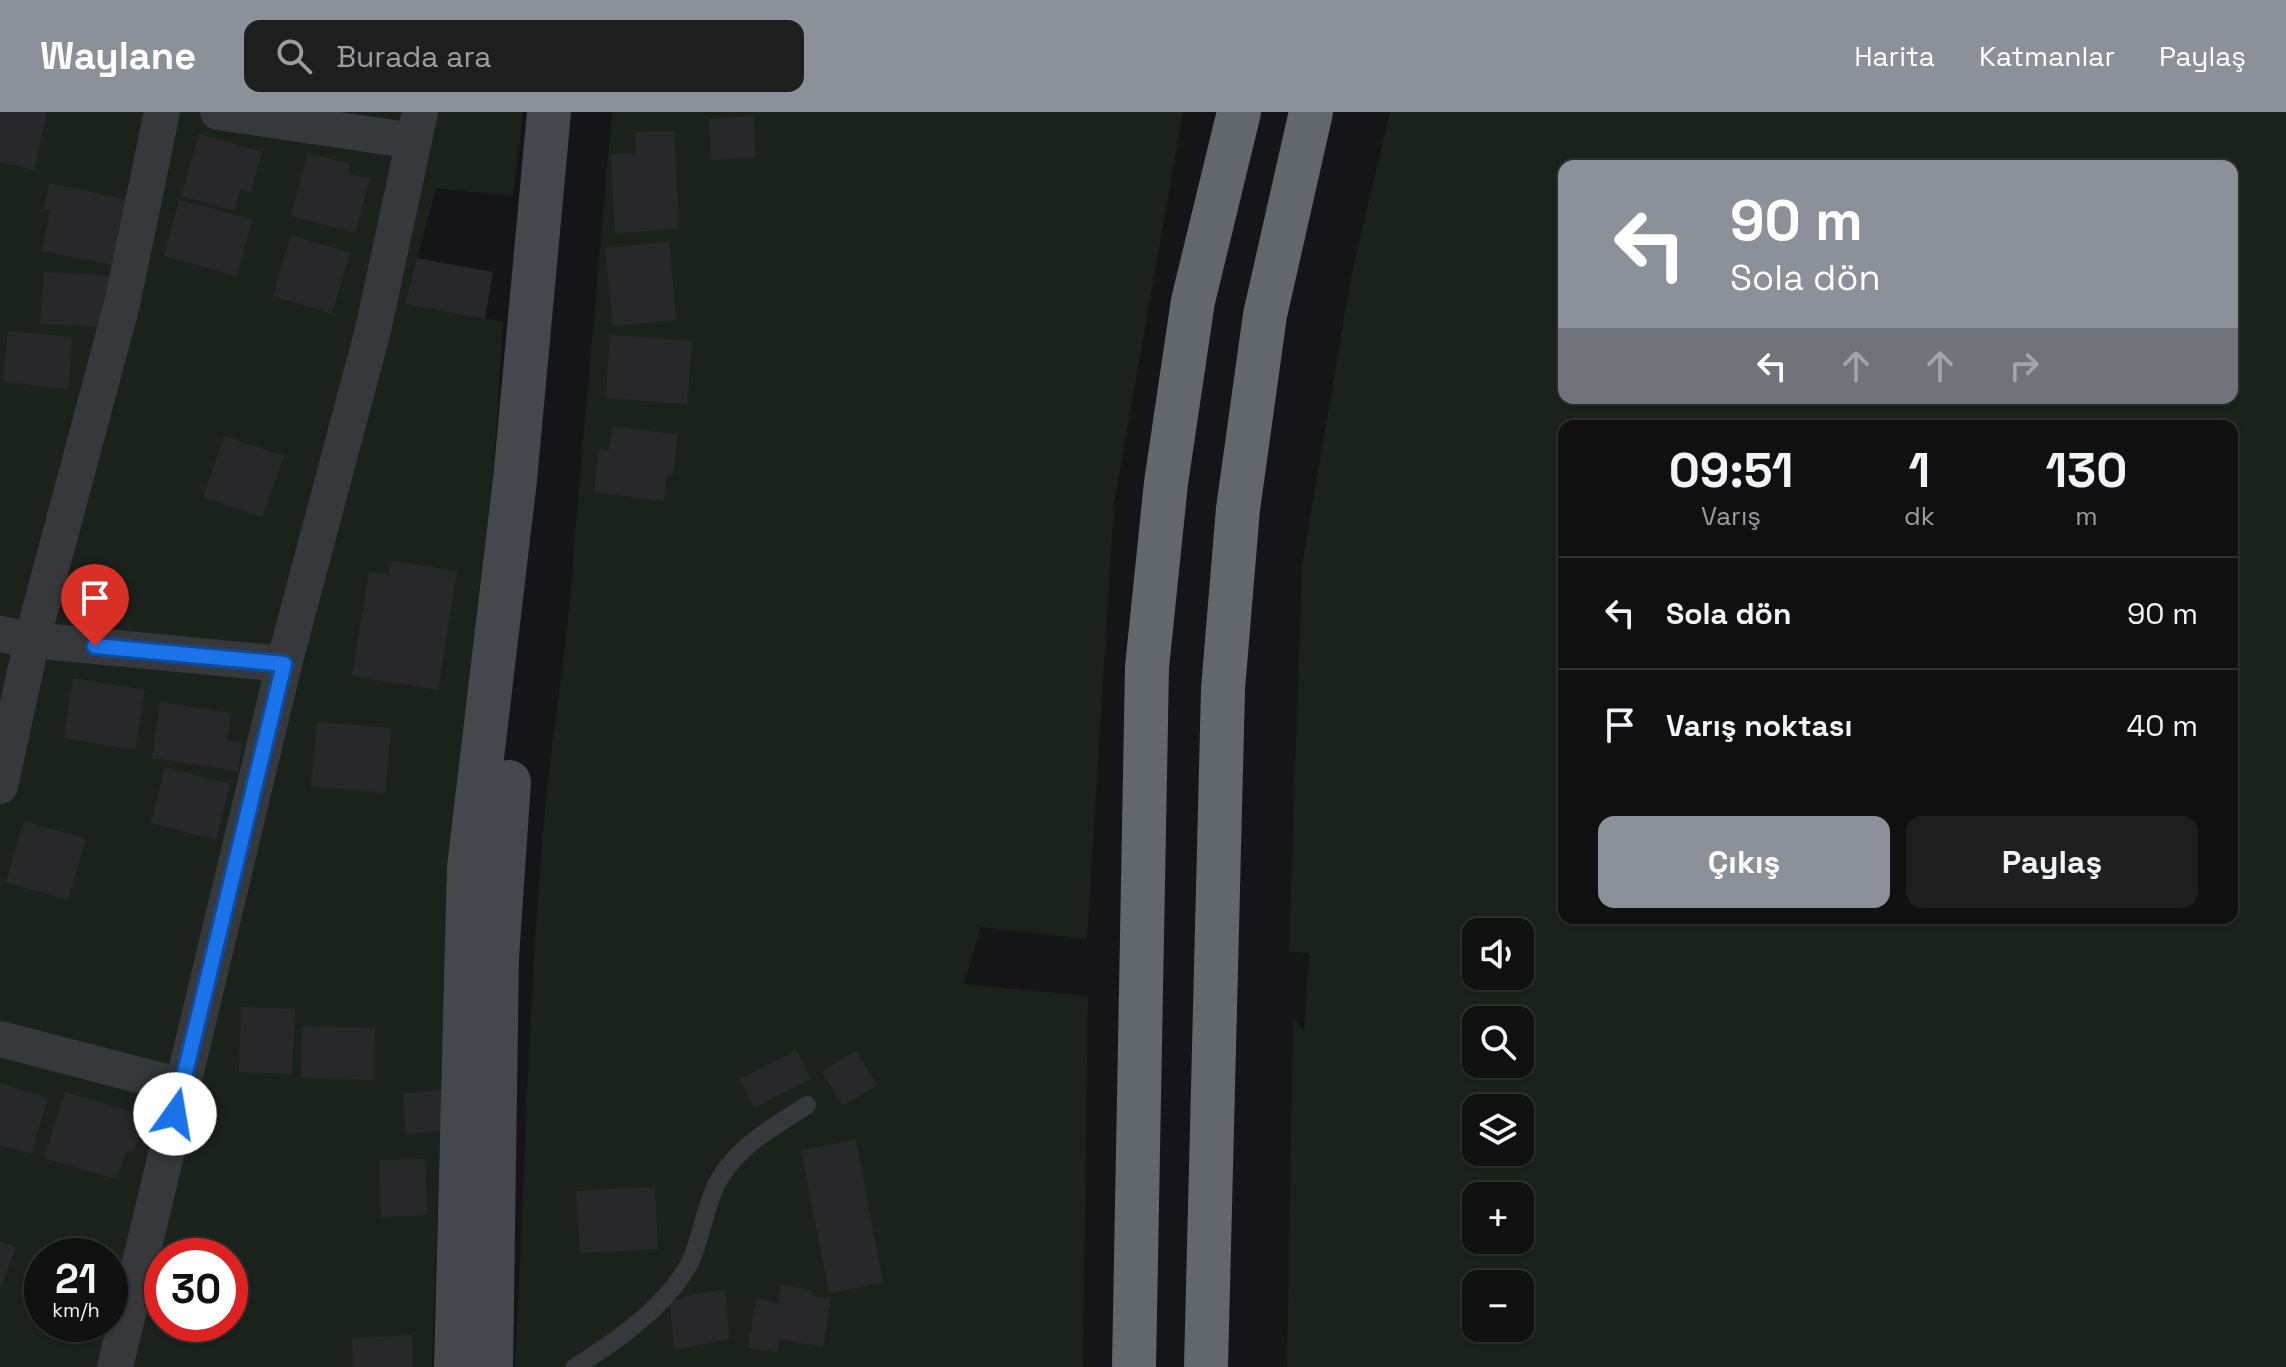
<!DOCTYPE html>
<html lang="tr">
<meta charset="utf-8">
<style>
body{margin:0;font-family:"Space Grotesk",sans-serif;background:#1e1e1f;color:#f1f3f6;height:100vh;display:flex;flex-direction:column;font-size:30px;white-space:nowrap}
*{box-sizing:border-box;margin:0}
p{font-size:26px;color:#9c9d9f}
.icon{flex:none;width:44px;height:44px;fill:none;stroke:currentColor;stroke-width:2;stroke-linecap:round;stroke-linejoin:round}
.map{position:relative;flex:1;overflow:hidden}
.drawer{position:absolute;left:1558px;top:308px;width:680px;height:504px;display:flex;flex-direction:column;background:#101011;border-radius:16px;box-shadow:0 2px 6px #0004,0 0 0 2px #303031}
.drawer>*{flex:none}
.banner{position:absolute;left:1558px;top:48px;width:680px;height:244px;border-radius:16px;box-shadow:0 2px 6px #0004,0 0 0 2px #303031;background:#8c9099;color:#fff;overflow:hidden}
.controls{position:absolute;left:1462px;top:806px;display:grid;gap:16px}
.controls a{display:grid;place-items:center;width:72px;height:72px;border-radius:16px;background:#101011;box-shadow:0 2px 6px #0004,0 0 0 2px #303031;font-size:40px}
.speed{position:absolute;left:24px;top:1126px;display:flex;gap:16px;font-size:40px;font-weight:700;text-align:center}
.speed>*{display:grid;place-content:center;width:104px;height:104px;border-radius:50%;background:#101011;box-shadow:0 2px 6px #0004,0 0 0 2px #303031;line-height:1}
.speed small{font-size:20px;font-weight:400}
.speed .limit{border:12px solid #d22;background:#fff;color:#111}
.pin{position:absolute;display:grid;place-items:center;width:68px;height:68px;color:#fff;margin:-82px -34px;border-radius:50% 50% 50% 0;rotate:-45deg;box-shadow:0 0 8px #0007}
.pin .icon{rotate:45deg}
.me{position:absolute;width:88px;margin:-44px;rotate:13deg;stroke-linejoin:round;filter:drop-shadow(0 0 6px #0008)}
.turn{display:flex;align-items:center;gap:28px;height:168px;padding:0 40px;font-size:36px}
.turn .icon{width:104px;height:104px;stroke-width:2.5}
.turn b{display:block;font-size:56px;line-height:68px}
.lanes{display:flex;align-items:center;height:76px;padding:0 40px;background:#0003;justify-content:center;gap:40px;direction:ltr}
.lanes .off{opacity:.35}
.eta{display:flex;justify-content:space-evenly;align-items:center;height:136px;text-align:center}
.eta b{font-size:48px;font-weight:800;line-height:56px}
.cta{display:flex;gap:16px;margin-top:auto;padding:16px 40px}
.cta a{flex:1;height:92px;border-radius:16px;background:#8c9099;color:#fff;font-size:32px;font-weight:800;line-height:92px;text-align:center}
.cta a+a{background:#1e1e1f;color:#f1f3f6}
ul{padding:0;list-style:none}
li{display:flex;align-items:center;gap:24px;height:112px;padding:0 40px;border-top:2px solid #303031}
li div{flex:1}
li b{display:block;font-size:30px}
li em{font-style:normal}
header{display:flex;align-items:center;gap:48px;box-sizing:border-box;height:112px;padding:0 40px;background:#8c9099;color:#fff}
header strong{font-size:38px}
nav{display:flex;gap:44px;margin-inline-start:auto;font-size:28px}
.search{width:560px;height:72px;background:#1e1e1f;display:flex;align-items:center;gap:20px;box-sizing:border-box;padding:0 28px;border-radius:16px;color:#9c9d9f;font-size:30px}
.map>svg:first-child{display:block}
.green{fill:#1b221c;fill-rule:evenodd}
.building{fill:#28282b}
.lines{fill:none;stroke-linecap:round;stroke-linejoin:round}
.service{stroke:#36383c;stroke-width:18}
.minor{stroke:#36383c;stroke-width:36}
.secondary{stroke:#44474c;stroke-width:44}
.motorway{stroke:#62666d;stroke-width:44}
.route-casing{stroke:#114b97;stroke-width:20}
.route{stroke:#1a73e8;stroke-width:14}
</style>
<header>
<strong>Waylane</strong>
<div class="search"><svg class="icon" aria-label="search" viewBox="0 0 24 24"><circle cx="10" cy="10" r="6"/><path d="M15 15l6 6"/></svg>Burada ara</div>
<nav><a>Harita</a><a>Katmanlar</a><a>Paylaş</a></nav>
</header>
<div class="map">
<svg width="2286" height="1255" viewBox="0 0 2286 1255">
<rect width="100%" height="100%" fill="#151517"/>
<g class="green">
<path d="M0,0h523l-10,84 -77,-8 -31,115 98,19 -15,236 -39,309 -17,500h-432zM42,1144h68v68h-68zM162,1144h68v68h-68z"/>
<path d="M612,0h571l-69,391 -27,436 -106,-12 -17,57 124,12 -5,371h-568c10,-185 13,-371 30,-556 8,-89 25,-176 29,-265z"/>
<path d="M1390,0h896v1255h-999l6,-349 11,14 5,-78 -20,-3 13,-385 49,-289zM1564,54h668v232h-668zM2232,314v492h-668v-492zM1520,820v44h-44v-44zM1520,908v44h-44v-44zM1476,996h44v44h-44zM1476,1084h44v44h-44zM1520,1172v44h-44v-44z"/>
</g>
<g class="building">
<path d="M0,0h47l-13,58 -34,-8z"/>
<path d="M754,4l1,41 -44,3 -2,-41z"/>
<path d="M674,19l5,98 -64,4 -4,-79 25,-1 -1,-21z"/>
<path d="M199,22l63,18 -11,40 -11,-3 -6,22 -53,-15z"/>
<path d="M308,41l42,11 -2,9 22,6 -15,54 -64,-17z"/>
<path d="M49,71l79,17 -14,65 -72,-14 8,-41 -6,-1z"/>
<path d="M179,88l73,19 -15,57 -73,-20z"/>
<path d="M291,123l59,18 -18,61 -59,-18z"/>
<path d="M669,130l7,78 -63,6 -8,-78z"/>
<path d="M417,146l76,14 -8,47 -80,-15z"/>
<path d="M44,160l73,4 -11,51 -66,-3z"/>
<path d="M8,219l64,6 -4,52 -65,-7z"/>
<path d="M610,223l82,6 -5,63 -81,-6z"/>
<path d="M613,314l65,9 -5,40 -6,-1 -3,27 -70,-9 5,-43 10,2z"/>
<path d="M224,324l60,20 -22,61 -59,-20z"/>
<path d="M392,449l65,10 -19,119 -86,-14 17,-104 20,3z"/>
<path d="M73,566l72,12 -10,60 -71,-12z"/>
<path d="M160,590l71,11 -4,28 15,2 -4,28 -86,-13z"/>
<path d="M317,610l74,6 -6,65 -74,-7z"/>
<path d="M165,655l65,17 -14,56 -65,-17z"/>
<path d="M24,709l62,18 -18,61 -62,-18z"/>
<path d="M241,895l54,2 -3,65 -53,-2z"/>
<path d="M302,914l73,2 -1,52 -73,-2z"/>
<path d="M796,938l15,29 -57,28 -14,-28z"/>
<path d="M856,939l21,34 -34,21 -21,-34z"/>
<path d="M0,971l48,15 -17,56 -31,-9z"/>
<path d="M443,978l4,40 -41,4 -3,-40z"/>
<path d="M65,980l80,24 -11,37 -8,-2 -9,28 -73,-21z"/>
<path d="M856,1028l27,143 -54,10 -28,-143z"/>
<path d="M425,1047l2,56 -46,2 -2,-57z"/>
<path d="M655,1075l3,62 -78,4 -4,-62z"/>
<path d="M0,1129l16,6 -16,42z"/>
<path d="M781,1173l31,5v6l19,3 -8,48 -44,-8 -2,13 -29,-4 8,-49 22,4z"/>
<path d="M725,1177l4,50 -55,11 -4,-47 20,-8z"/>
<path d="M412,1223l1,32h-60l-1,-29z"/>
</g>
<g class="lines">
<path class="service" d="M575,1255c39,-24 96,-64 116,-107 13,-29 15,-65 35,-91 20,-28 53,-45 81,-64"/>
<g class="minor">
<path d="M218,0l196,29"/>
<path d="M0,522l32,6 252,24"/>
<path d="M0,674l32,-146 90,-336 40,-192"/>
<path d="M0,927l181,47"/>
<path d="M115,1255l169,-703 89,-334 47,-218"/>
</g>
<g class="secondary">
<path d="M456,1255l13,-500 46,-387 34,-368"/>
<path d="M491,1255l6,-410 12,-175"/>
</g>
<g class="motorway">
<path d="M1134,1255l13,-700 19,-184 27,-182 46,-189"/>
<path d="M1206,1255l17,-678 15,-180 27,-194 46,-203"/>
</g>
</g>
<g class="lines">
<g class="route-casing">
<path id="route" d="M95,534l189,18 -109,450"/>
</g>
<use href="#route" class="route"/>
</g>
</svg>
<div class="controls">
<a><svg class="icon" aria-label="sound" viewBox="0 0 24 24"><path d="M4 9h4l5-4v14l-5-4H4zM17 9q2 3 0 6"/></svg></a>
<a><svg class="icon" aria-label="search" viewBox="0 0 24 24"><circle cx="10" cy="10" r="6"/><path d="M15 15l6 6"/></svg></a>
<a><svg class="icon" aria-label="layers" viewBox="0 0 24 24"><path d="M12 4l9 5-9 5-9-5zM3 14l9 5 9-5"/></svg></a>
<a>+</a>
<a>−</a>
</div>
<div class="speed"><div>21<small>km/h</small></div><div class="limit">30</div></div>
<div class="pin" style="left:95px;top:534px;background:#d93025"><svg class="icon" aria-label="arrive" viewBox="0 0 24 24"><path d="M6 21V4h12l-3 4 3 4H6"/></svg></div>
<svg class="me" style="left:175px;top:1002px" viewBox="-20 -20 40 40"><circle r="19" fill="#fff"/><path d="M0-13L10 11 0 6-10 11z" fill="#1a73e8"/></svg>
<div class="banner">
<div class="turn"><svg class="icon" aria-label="left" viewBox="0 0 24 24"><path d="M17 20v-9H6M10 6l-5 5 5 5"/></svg><div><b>90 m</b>Sola dön</div></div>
<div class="lanes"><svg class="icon" aria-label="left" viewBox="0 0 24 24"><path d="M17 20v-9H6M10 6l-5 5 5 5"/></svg><svg class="icon off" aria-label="ahead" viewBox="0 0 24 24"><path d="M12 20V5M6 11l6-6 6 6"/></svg><svg class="icon off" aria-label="ahead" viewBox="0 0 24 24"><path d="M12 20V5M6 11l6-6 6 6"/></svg><svg class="icon off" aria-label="right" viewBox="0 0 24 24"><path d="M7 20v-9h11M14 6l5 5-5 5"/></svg></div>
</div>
<section class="drawer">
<div class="eta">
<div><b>09:51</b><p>Varış</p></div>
<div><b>1</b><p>dk</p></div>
<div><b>130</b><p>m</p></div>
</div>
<ul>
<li><svg class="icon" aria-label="left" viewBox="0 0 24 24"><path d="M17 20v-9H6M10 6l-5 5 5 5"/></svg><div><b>Sola dön</b></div><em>90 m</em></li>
<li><svg class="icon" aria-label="arrive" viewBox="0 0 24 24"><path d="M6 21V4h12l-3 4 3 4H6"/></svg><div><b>Varış noktası</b></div><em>40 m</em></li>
</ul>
<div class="cta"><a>Çıkış</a><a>Paylaş</a></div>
</section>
</div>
